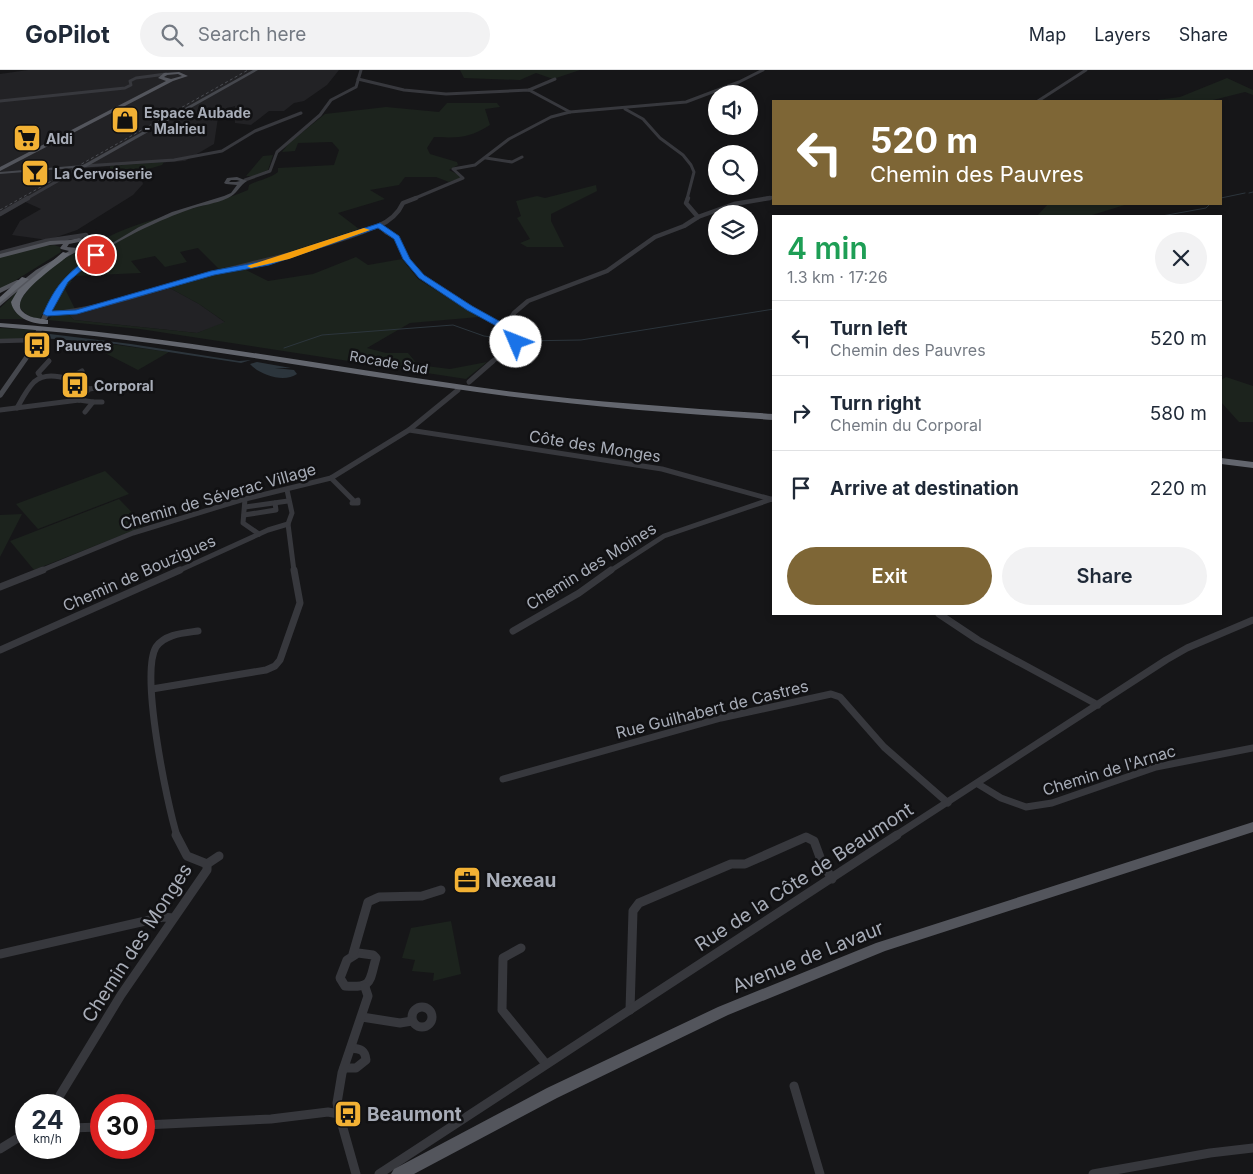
<!DOCTYPE html>
<meta charset="utf-8">
<style>
body{margin:0;font-family:Inter,sans-serif;background:#f2f2f3;color:#1f2937;height:100vh;display:flex;flex-direction:column;font-size:19px;white-space:nowrap}
*{box-sizing:border-box;margin:0}
p{font-size:16px;color:#747a83}
.icon{flex:none;width:28px;height:28px;fill:none;stroke:currentColor;stroke-width:2;stroke-linecap:round;stroke-linejoin:round}
.map{position:relative;flex:1;overflow:hidden}
.sheet{position:absolute;left:772px;top:145px;width:450px;height:400px;display:flex;flex-direction:column;background:#fff;border-radius:0px;box-shadow:0 2px 8px #0003}
.sheet>*{flex:none}
.guide{position:absolute;left:772px;top:30px;width:450px;height:105px;border-radius:0px;box-shadow:0 2px 8px #0003;background:#7e6636;color:#fff;overflow:hidden}
.buttons{position:absolute;left:708px;top:15px;display:grid;gap:10px}
.buttons a{display:grid;place-items:center;width:50px;height:50px;border-radius:50%;background:#fff;box-shadow:0 2px 8px #0003;font-size:25px}
.speed{position:absolute;left:15px;top:1024px;display:flex;gap:10px;font-size:25px;font-weight:700;text-align:center}
.speed>*{display:grid;place-content:center;width:65px;height:65px;border-radius:50%;background:#fff;box-shadow:0 2px 8px #0003;line-height:1}
.speed small{font-size:12px;font-weight:400}
.speed .limit{border:8px solid #d22;background:#fff;color:#111}
.pin{position:absolute;display:grid;place-items:center;width:42px;height:42px;color:#fff;margin:-21px;border:2px solid #fff;border-radius:50%;box-shadow:0 1px 5px #0007}
.me{position:absolute;width:55px;margin:-28px;rotate:314deg;stroke-linejoin:round;filter:drop-shadow(0 0 4px #0008)}
.turn{display:flex;align-items:center;gap:18px;height:105px;padding:0 15px;font-size:22px}
.turn .icon{width:65px;height:65px;stroke-width:2.5}
.turn b{display:block;font-size:35px;line-height:42px}
.round{display:grid;place-items:center;flex:none;width:52px;height:52px;border-radius:26px;background:#f2f2f3}
.overview{display:flex;align-items:center;justify-content:space-between;height:85px;padding:0 15px}
h1{font-size:30px;font-weight:600;line-height:38px;color:#1e9e55}
.action{display:flex;gap:10px;margin-top:auto;padding:10px 15px}
.action a{flex:1;height:58px;border-radius:30px;background:#7e6636;color:#fff;font-size:20px;font-weight:600;line-height:58px;text-align:center}
.action a+a{background:#f2f2f3;color:#1f2937}
ul{padding:0;list-style:none}
li{display:flex;align-items:center;gap:15px;height:75px;padding:0 15px;border-top:1px solid #e0e1e3}
li div{flex:1}
li b{display:block;font-size:19px}
li em{font-style:normal}
header{display:flex;align-items:center;gap:30px;box-sizing:border-box;height:70px;padding:0 25px;background:#fff;border-bottom:1px solid #e0e1e3}
header strong{font-size:24px}
nav{display:flex;gap:28px;margin-inline-start:auto;font-size:18px}
.search{width:350px;height:45px;background:#f2f2f3;display:flex;align-items:center;gap:12px;box-sizing:border-box;padding:0 18px;border-radius:28px;color:#747a83;font-size:19px}
.map>svg:first-child{display:block}
.built{fill:#222225}
.green{fill:#1c231d}
.water{fill:#2c353c}
.lines{fill:none;stroke-linecap:round;stroke-linejoin:round}
.stream{stroke:#2c353c;stroke-width:1}
.street-far4{stroke:#37383d;stroke-width:3}
.street-far3{stroke:#37383d;stroke-width:4.5}
.street-far2{stroke:#37383d;stroke-width:5}
.street-far1{stroke:#37383d;stroke-width:7}
.street{stroke:#37383d;stroke-width:9}
.secondary{fill:#45474d;fill-rule:evenodd}
.primary{fill:#53555c;fill-rule:evenodd}
.highway{fill:#63666e;fill-rule:evenodd}
.rail{stroke:#4a4c52;stroke-width:1;stroke-dasharray:3 2.5;stroke-linecap:butt}
.route{fill:#1a73e8;stroke:#114b97}
.slow{fill:#f59e0b}
.labels{text-anchor:middle;dominant-baseline:central;stroke-width:5;stroke-linejoin:round;paint-order:stroke}
.far-poi-label{font-size:14px;font-weight:bold;fill:#a8adb8;stroke:#111113;text-anchor:start}
.far-street-label{font-size:14px;fill:#a8adb8;stroke:#111113}
.street-label{font-size:16px;fill:#a8adb8;stroke:#111113}
.near-street-label{font-size:19px;fill:#a8adb8;stroke:#111113}
.near-poi-label{font-size:19px;font-weight:bold;fill:#a8adb8;stroke:#111113;text-anchor:start}
</style>
<header>
<strong>GoPilot</strong>
<div class="search"><svg class="icon" aria-label="search" viewBox="0 0 24 24"><circle cx="10" cy="10" r="6"/><path d="M15 15l6 6"/></svg>Search here</div>
<nav><a>Map</a><a>Layers</a><a>Share</a></nav>
</header>
<div class="map">
<svg width="1253" height="1104" viewBox="0 0 1253 1104">
<rect width="100%" height="100%" fill="#161618"/>
<g class="built">
<path d="M28,0h311l-12,15 -23,16 -10,2 -10,8h-15l-18,14 -16,-2v-17l-16,5 -5,33 -29,17 -101,7 -2,2 4,10 50,-4 5,2 2,6 -10,11 -56,35 -29,10 -36,-5 8,-14 21,-12 -20,-9 -21,12v-138z"/>
<path d="M168,217l31,17 27,19 -29,10 -123,-13 -5,-5z"/>
</g>
<g class="green">
<path d="M460,0h120l-27,9 -17,-6 -16,7 -56,-2z"/>
<path d="M1227,8l26,12v5l-8,-3 -36,9h-60l31,-4z"/>
<path d="M447,33h50l3,4 -15,2 5,16c-21,13 -31,13 -56,12l-7,11 3,6 27,8 1,3 -9,5 14,7 -14,5 -13,-5h-31l-6,8 -29,5 15,9 -47,14 21,16 -97,32 -42,9 -22,-22 -18,4 7,10 -22,5 -10,-11 -24,5 10,12 -67,3 25,-18 9,-21c44,-22 94,-27 140,-47l1,-5c9,-5 20,-6 29,-13v-4l56,-3 5,-15 -7,-8 -34,1 -3,8 -13,1 7,-9 36,-29 61,-7 53,5z"/>
<path d="M273,85l-5,15 -13,6h-9l17,-20z"/>
<path d="M164,92l-2,3 -14,4h-38v-3z"/>
<path d="M596,115l1,6 -46,23v7l13,26h-37l-7,-4 10,-4 -13,-21 4,-2 -5,-15 21,-5 8,2z"/>
<path d="M1048,134h80l-39,12h-52z"/>
<path d="M54,175l6,2 1,5 -61,38v-33l42,-11z"/>
<path d="M87,181l6,2 -1,3c-27,19 -38,34 -52,63 -11,-2 -17,-5 -22,-15 11,-19 46,-54 69,-53z"/>
<path d="M356,187l12,8 34,-6 16,20 61,38 -69,6 -43,25 19,5h22l10,12 32,4 37,-7 -21,17 -326,-50 -92,-9 5,-5h16l5,5 123,13 28,-11 -26,-18 -31,-17 74,-19 26,13 45,-7z"/>
<path d="M68,211h4l-7,8 11,22 -24,1 6,-17z"/>
<path d="M26,213l-14,20 3,9 12,7h-27v-11z"/>
<path d="M0,258l35,2 -1,5 -5,3 -29,2z"/>
<path d="M81,270l88,12 -31,18 -37,-19 -22,-6z"/>
<path d="M1226,307l27,9v36h-14l-18,-20v-22z"/>
<path d="M105,401l24,23 -91,35 -22,-25z"/>
<path d="M119,429l26,27 -111,44 -24,-29z"/>
<path d="M22,444l-22,43v-42z"/>
<path d="M451,851l10,53 -28,7 1,-8 -22,-2 3,-11 -13,-2 9,-30z"/>
</g>
<g class="water">
<path d="M50,264l81,10 108,17 12,-1 -10,3 -125,-19 -74,-6 2,-3z"/>
<path d="M257,292l34,6h-16l19,2 3,4c-13,9 -37,1 -47,-10z"/>
</g>
<g class="lines">
<g class="stream">
<path d="M1249,123l4,-1"/>
<path d="M1221,128l24,-5"/>
<path d="M1162,146l44,-8 4,-4"/>
<path d="M284,278l38,-13 131,-10 31,11 35,5 62,-1 193,-31"/>
</g>
<g class="street-far4">
<path d="M358,9l46,11 42,4 83,-4 41,22"/>
<path d="M529,20l26,-11"/>
<path d="M0,31l125,-13 6,-3 -1,-4 6,-3 30,-4"/>
<path d="M1038,31l48,-31"/>
<path d="M625,39l18,10 17,19 23,17 8,10 3,7 -7,27"/>
<path d="M486,88l26,4 10,-5"/>
<path d="M84,96l90,-6 48,-9 33,-20 46,-18"/>
<path d="M245,110l25,-9 7,-19 43,-37 11,-15 25,-13 5,-17"/>
<path d="M26,129l56,-32"/>
<path d="M413,129l50,-21 -10,-9 22,-4 34,-26 42,-22 19,-5 116,-10 53,-20 24,-12"/>
<path d="M763,129l11,-2"/>
</g>
<g class="street-far3">
<path d="M688,128l-2,5 12,14"/>
<path d="M0,144l28,-16"/>
<path d="M380,155l6,7 11,6 10,21 14,17 72,46 12,5"/>
<path d="M0,183l46,-12 40,-6"/>
<path d="M47,244c57,-4 111,-27 167,-41 55,-14 111,-25 164,-47 12,-5 20,-12 25,-23l13,-5"/>
<path d="M0,271l35,-1"/>
<path d="M48,292l1,-1"/>
<path d="M492,292l24,-20 -11,-15 9,-14 14,-12 79,-30 48,-34 29,-11 14,-9 36,-13 36,-6"/>
</g>
<g class="street-far2">
<path d="M41,307l-3,-4 11,-12"/>
<path d="M67,310l15,-9"/>
<path d="M469,312l24,-21"/>
<path d="M89,319l14,-2"/>
<path d="M93,332h9"/>
<path d="M17,338c5,-9 10,-19 17,-26 15,-13 41,-1 55,7l-10,11"/>
<path d="M0,340l79,-10 14,2 -8,10"/>
<path d="M409,360l253,39 112,31"/>
<path d="M331,408l23,23"/>
<path d="M287,420l5,23 -4,11 6,47"/>
<path d="M245,429l-2,24 16,11"/>
<path d="M358,430v3h-6z"/>
<path d="M245,437l43,-6"/>
<path d="M244,445l32,-5 -1,-7"/>
<path d="M40,501l93,-38 108,-33 90,-22 78,-48 49,-40"/>
<path d="M178,501l90,-41 20,-6"/>
<path d="M610,501l54,-35 108,-37"/>
</g>
<g class="street-far1">
<path d="M0,517l43,-17"/>
<path d="M939,544l39,26 120,65"/>
<path d="M513,561l66,-38 32,-23"/>
<path d="M0,580l180,-80"/>
<path d="M152,619l114,-19 9,-4 5,-6 20,-57 -6,-33"/>
<path d="M503,709l218,-61 110,-24 9,3 44,50 64,56"/>
<path d="M978,714l23,14 25,9 26,-4 104,-36 97,-19"/>
<path d="M177,766c-10,-32 -37,-162 -21,-189 9,-13 28,-14 42,-16"/>
<path d="M895,766l271,-176 21,-12 66,-28"/>
</g>
<g class="street">
<path d="M207,794l12,-8"/>
<path d="M521,878l-18,10 -1,52 44,54"/>
<path d="M358,883l15,2 3,3c-7,24 -3,30 -31,28l-5,-8 7,-18z"/>
<path d="M0,884l163,-37 10,1"/>
<path d="M353,884l15,-52 11,-5 43,-1 19,-6"/>
<circle cx="422" cy="947" r="10"/>
<path d="M630,940l3,-99 6,-8 92,-39h14l61,-27 8,4 7,19 11,19"/>
<path d="M362,947l38,6 12,-2"/>
<path d="M344,998h12l10,-8c-1,-10 -5,-11 -15,-12"/>
<path d="M794,1016l26,88"/>
<path d="M54,1035l67,-110 86,-125v-6l-20,-8 -11,-21"/>
<path d="M339,1044l-2,-11 5,-30 26,-77 -3,-9"/>
<path d="M144,1055l127,-6 57,-7 11,2 17,60"/>
<path d="M69,1058l32,-1"/>
<path d="M0,1079l26,-16"/>
<path d="M379,1104l518,-339"/>
<path d="M1093,1104l117,-21 43,-5"/>
</g>
<g class="secondary">
<path d="M253,0h5l-172,97 -86,7v-2l83,-7z"/>
<path d="M237,107l10,4c-7,4 -10,13 -19,17 -12,6 -27,7 -40,12 -37,13 -100,43 -124,75 -8,10 -12,22 -17,34l-5,1 -1,-1c14,-32 25,-47 55,-66l-14,-3v-2l17,3 40,-24 33,-15 52,-16 7,-3 6,-8 -11,-1 -2,-1 3,-5zM231,110h6l3,1 -4,1h-7z"/>
<path d="M39,258l3,2 -8,21 -32,46 -2,1v-7l28,-40 8,-21z"/>
</g>
<g class="primary">
<path d="M179,2l9,4 -15,5 -173,90v-4l166,-86 -8,-3 6,-5zM178,4l4,2 -11,3 -7,-2 3,-2z"/>
<path d="M79,168l11,2 4,4 -14,7 -4,1 -36,20 -40,34v-6l20,-17 -20,10v-5l17,-8h4l1,1 14,-11 33,-19 -8,-2 -1,-1 3,-4 -13,1 -50,13v-4l50,-13 20,-1zM79,172l8,2 -10,4 -10,-1 2,-3z"/>
<path d="M1253,752v10l-368,119 -157,64 -171,83 -143,76h-23l3,-5 153,-81 171,-81 158,-64z"/>
</g>
<g class="highway">
<path d="M63,182l7,2c-10,10 -61,42 -48,57 6,7 17,7 26,9v4c-15,1 -34,-6 -37,-22l7,-12z"/>
<path d="M22,207l7,2 -29,24v-6z"/>
<path d="M0,253c161,11 318,42 477,64 99,14 198,20 297,27v6c-99,-7 -198,-14 -297,-28 -159,-22 -316,-53 -477,-65z"/>
<path d="M1221,388l32,4v6l-32,-4z"/>
</g>
<path class="rail" d="M0,140l248,-140"/>
</g>
<path class="route" d="M380,153l19,13 11,23 14,16 48,31 36,20 12,16 -1,1h-6l-11,-14 -35,-19 -48,-32 -16,-19 -9,-20 -16,-11 -109,37 -55,10 -137,39 -30,2 -4,-2c14,-32 24,-39 50,-60l6,1 -31,27 -16,29 24,-1 135,-39 54,-10z"/>
<path class="slow" d="M364,158l6,2 -81,29 -38,9 -4,-2z"/>
<defs>
<g id="shop-square" transform="scale(1.4375)"><rect x="-9" y="-9" width="18" height="18" rx="4" fill="#f2b134" stroke="#111113"/><path d="M-5-2.5h2.3a2.7 3.5 0 0 1 5.4 0H5L5.5 6h-11ZM-1.5-2.5h3a1.5 2.3 0 0 0-3 0Z" fill="#111"/></g>
<g id="supermarket-square" transform="scale(1.4375)"><rect x="-9" y="-9" width="18" height="18" rx="4" fill="#f2b134" stroke="#111113"/><path d="M-6-5.5h2.5l.6 2H6L4.5 2H-2.5L-4.4-4H-6ZM-1.5 3.2a1.3 1.3 0 1 0 .1 0ZM3 3.2a1.3 1.3 0 1 0 .1 0Z" fill="#111"/></g>
<g id="bar-square" transform="scale(1.4375)"><rect x="-9" y="-9" width="18" height="18" rx="4" fill="#f2b134" stroke="#111113"/><path d="M-6-5H6L.8 .8V4.5H3.5V6h-7V4.5H-.8V.8Z" fill="#111"/></g>
<g id="bus-square" transform="scale(1.4375)"><rect x="-9" y="-9" width="18" height="18" rx="4" fill="#f2b134" stroke="#111113"/><path d="M-5-6H5V4H4V6H2V4H-2V6H-4V4H-5ZM-3.5-4V0h7V-4ZM-3.5 1.2v1.5H-2V1.2ZM2 1.2v1.5H3.5V1.2Z" fill="#111"/></g>
<g id="office-square" transform="scale(1.4375)"><rect x="-9" y="-9" width="18" height="18" rx="4" fill="#f2b134" stroke="#111113"/><path d="M-6-3h4V-5.5h4V-3h4V5H-6ZM-1-4.5V-3h2v-1.5ZM-6 0V1H6V0Z" fill="#111"/></g>
</defs>
<g fill-rule="evenodd">
<use href="#shop-square" x="125" y="50"/>
<use href="#supermarket-square" x="27" y="68"/>
<use href="#bar-square" x="35" y="103"/>
<use href="#bus-square" x="37" y="275"/>
<use href="#bus-square" x="75" y="315"/>
<use href="#office-square" x="467" y="810"/>
<use href="#bus-square" x="348" y="1044"/>
</g>
<g class="labels">
<g class="far-poi-label">
<text x="144" y="42">Espace Aubade<tspan x="144" dy="16">- Malrieu</tspan></text>
<text x="46" y="68">Aldi</text>
<text x="54" y="103">La Cervoiserie</text>
<text x="56" y="275">Pauvres</text>
<text x="94" y="315">Corporal</text>
</g>
<g class="far-street-label">
<text transform="translate(389 292) rotate(10)">Rocade Sud</text>
</g>
<g class="street-label">
<text transform="translate(595 376) rotate(9)">Côte des Monges</text>
<text transform="translate(218 426) rotate(-16)">Chemin de Séverac Village</text>
<text transform="translate(591 496) rotate(-32)">Chemin des Moines</text>
<text transform="translate(139 503) rotate(-24)">Chemin de Bouzigues</text>
<text transform="translate(712 639) rotate(-14)">Rue Guilhabert de Castres</text>
<text transform="translate(1109 700) rotate(-17)">Chemin de l'Arnac</text>
</g>
<g class="near-street-label">
<text transform="translate(804 807) rotate(-33)">Rue de la Côte de Beaumont</text>
<text transform="translate(137 873) rotate(-57)">Chemin des Monges</text>
<text transform="translate(808 887) rotate(-22)">Avenue de Lavaur</text>
</g>
<g class="near-poi-label">
<text x="486" y="810">Nexeau</text>
<text x="367" y="1044">Beaumont</text>
</g>
</g>
</svg>
<div class="buttons">
<a><svg class="icon" aria-label="sound" viewBox="0 0 24 24"><path d="M4 9h4l5-4v14l-5-4H4zM17 9q2 3 0 6"/></svg></a>
<a><svg class="icon" aria-label="search" viewBox="0 0 24 24"><circle cx="10" cy="10" r="6"/><path d="M15 15l6 6"/></svg></a>
<a><svg class="icon" aria-label="layers" viewBox="0 0 24 24"><path d="M12 4l9 5-9 5-9-5zM3 14l9 5 9-5"/></svg></a>
</div>
<div class="speed"><div>24<small>km/h</small></div><div class="limit">30</div></div>
<div class="pin" style="left:96px;top:185px;background:#d93025"><svg class="icon" aria-label="arrive" viewBox="0 0 24 24"><path d="M6 21V4h12l-3 4 3 4H6"/></svg></div>
<svg class="me" style="left:516px;top:272px" viewBox="-20 -20 40 40"><circle r="19" fill="#fff"/><path d="M0-13L10 11 0 6-10 11z" fill="#1a73e8"/></svg>
<div class="guide">
<div class="turn"><svg class="icon" aria-label="left" viewBox="0 0 24 24"><path d="M17 20v-9H6M10 6l-5 5 5 5"/></svg><div><b>520 m</b>Chemin des Pauvres</div></div>
</div>
<section class="sheet">
<div class="overview"><div><h1>4 min</h1><p>1.3 km · 17:26</p></div><a class="round"><svg class="icon" aria-label="close" viewBox="0 0 24 24"><path d="M6 6l12 12M18 6L6 18"/></svg></a></div>
<ul>
<li><svg class="icon" aria-label="left" viewBox="0 0 24 24"><path d="M17 20v-9H6M10 6l-5 5 5 5"/></svg><div><b>Turn left</b><p>Chemin des Pauvres</p></div><em>520 m</em></li>
<li><svg class="icon" aria-label="right" viewBox="0 0 24 24"><path d="M7 20v-9h11M14 6l5 5-5 5"/></svg><div><b>Turn right</b><p>Chemin du Corporal</p></div><em>580 m</em></li>
<li><svg class="icon" aria-label="arrive" viewBox="0 0 24 24"><path d="M6 21V4h12l-3 4 3 4H6"/></svg><div><b>Arrive at destination</b></div><em>220 m</em></li>
</ul>
<div class="action"><a>Exit</a><a>Share</a></div>
</section>
</div>
